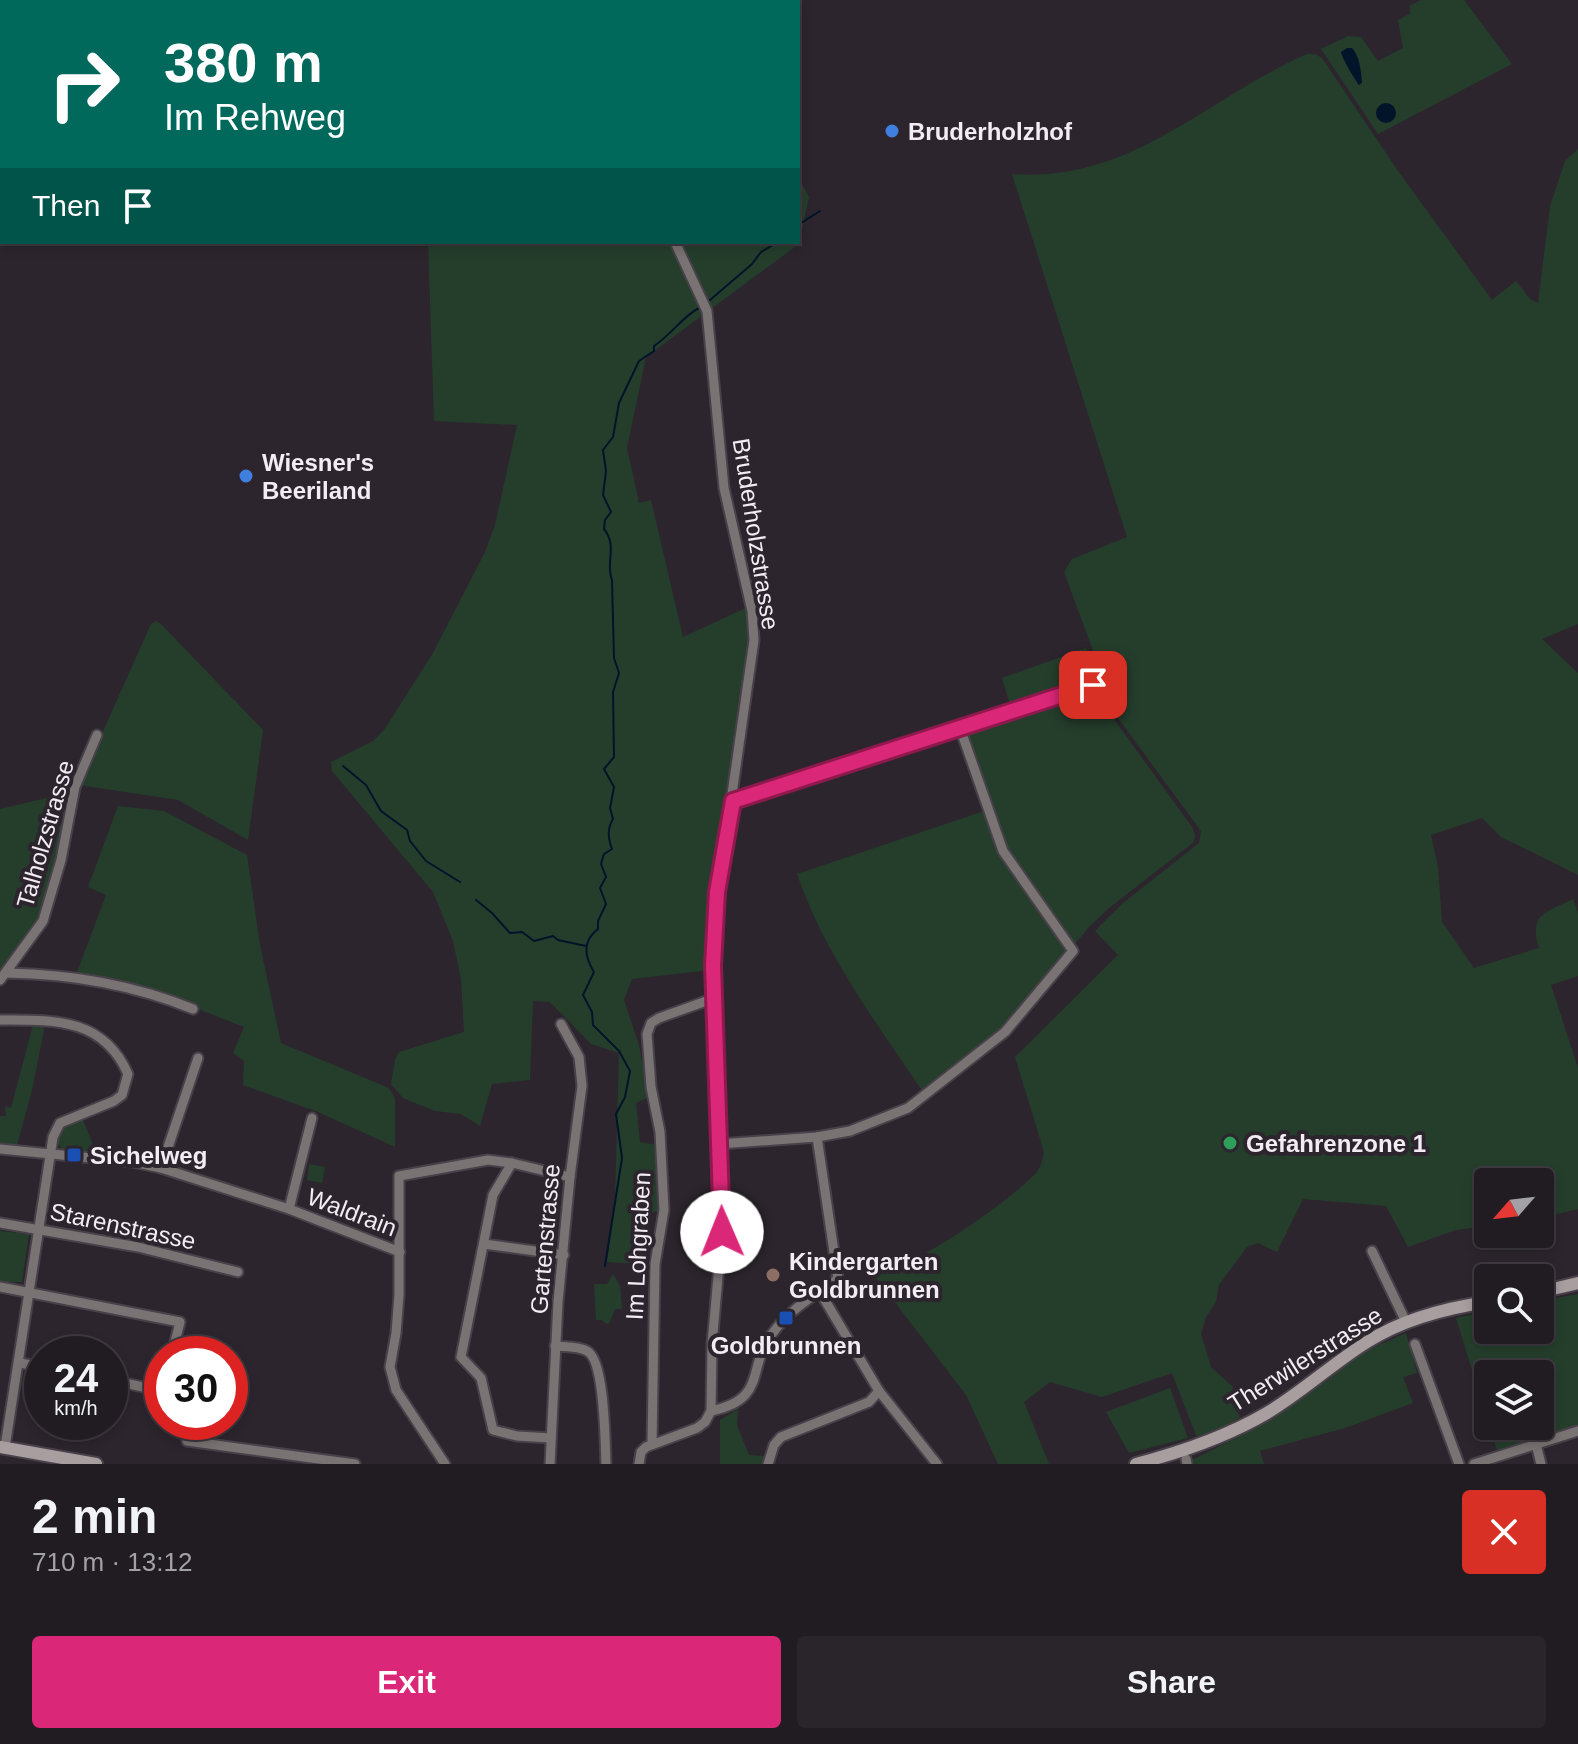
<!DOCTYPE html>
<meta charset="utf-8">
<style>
body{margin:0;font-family:Helvetica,sans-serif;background:#29252a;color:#f1f3f6;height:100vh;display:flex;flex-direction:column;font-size:30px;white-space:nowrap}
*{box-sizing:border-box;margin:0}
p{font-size:26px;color:#a2a1a5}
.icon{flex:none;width:44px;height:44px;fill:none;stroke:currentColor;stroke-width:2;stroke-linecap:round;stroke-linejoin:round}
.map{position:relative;height:1464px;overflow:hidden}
.side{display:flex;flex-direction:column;background:#211c22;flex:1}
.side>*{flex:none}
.top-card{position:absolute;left:0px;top:0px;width:800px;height:244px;box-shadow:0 4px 12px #0003,0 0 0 2px #3e3a40;background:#00695c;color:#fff;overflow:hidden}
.needle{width:52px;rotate:242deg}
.buttons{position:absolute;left:1474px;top:1168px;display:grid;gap:16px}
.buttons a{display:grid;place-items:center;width:80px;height:80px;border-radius:8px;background:#211c22;box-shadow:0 4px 12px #0003,0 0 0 2px #3e3a40;font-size:40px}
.speed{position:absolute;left:24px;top:1336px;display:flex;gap:16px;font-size:40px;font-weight:700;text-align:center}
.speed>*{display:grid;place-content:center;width:104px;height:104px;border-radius:50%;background:#211c22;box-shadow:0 4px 12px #0003,0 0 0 2px #3e3a40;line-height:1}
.speed small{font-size:20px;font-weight:400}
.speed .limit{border:12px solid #d22;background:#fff;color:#111}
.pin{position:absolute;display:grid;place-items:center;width:68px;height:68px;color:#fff;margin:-34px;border-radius:16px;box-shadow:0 4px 12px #0006}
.me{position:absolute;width:88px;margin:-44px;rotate:359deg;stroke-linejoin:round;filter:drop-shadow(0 0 6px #0008)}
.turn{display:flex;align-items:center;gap:28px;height:168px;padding:0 32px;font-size:36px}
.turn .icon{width:104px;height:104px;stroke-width:2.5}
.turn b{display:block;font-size:56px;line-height:68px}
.then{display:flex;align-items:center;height:76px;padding:0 32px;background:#0003;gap:16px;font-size:30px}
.round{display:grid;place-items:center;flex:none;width:84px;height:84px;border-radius:8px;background:#29252a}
.summary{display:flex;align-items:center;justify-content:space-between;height:136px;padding:0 32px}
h1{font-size:48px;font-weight:800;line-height:60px}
.cta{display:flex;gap:16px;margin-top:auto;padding:16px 32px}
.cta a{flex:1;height:92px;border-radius:8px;background:#db2777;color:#fff;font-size:32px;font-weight:800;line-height:92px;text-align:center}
.cta a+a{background:#29252a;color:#f1f3f6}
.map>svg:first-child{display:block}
.green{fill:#253e2c}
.water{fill:#011429}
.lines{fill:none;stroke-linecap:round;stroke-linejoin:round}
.stream{stroke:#011429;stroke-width:2}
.minor-casing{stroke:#484149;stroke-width:13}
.secondary-casing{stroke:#484149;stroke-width:16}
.minor{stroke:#7a7374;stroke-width:9}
.secondary{stroke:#a89ea0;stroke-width:12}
.route-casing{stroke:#8e194d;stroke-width:20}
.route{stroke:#db2777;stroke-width:14}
.shop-dot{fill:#3f7fe0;stroke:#2c252d;stroke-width:3}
.leisure-dot{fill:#2e9e5b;stroke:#2c252d;stroke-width:3}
.transit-dot{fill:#1a4fb4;stroke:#2c252d;stroke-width:3}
.education-dot{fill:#8d6e63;stroke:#2c252d;stroke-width:3}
.labels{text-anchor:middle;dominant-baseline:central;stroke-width:8;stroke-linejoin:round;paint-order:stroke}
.poi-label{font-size:24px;font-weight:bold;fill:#f2edf2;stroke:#2c252d;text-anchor:start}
.street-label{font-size:24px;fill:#f2edf2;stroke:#2c252d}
</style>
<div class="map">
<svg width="1578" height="1464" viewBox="0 0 1578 1464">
<rect width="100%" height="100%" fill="#2c252d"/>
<g class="green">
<path d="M1421,0h43l48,64 -134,70 -57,-85 27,-13 13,1 17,24 25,-13 -5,-28 13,-7 -2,-7z"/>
<path d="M1307,54h8l7,4 76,113 94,129 24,-19 14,18 8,4 12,-97 15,-45 13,-12v475l-36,15 36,34v202l-77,-38 -19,-19 -51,17 7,32 4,55 32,46 65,-20c-11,-34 8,-36 34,-49l5,14v63l-27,9 27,83v141l-38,9v-36h-52v44l-32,4 -48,17 -22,-41 -83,-7 -26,53 -19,-9 -11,4 -28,38 -3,17 -10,15 -5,17 10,33 22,20 -2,12 9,18 -22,14 -21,7 -25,-65 -70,24 -52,-15 -26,20 25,62h-51l-32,-69 -95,-124c10,-2 21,-3 30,-6 35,-13 108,-64 134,-91 6,-6 7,-13 9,-22l-29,-95 103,-102 -23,-24 28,-28 76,-60 2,-12 -83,-113 -54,-146 8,-13 55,-22 -115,-363c120,9 193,-75 295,-120z"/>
<path d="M798,176l11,21 -10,47 -153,113 -19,91 12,55 12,-3 32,137 65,-30 3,49 -40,314 -79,9 -8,21 15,45 10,52 -13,6 4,39 22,4 2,64 -13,3 -8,51 -36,-2 8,-63 4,-146 -28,-9 -41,-42 -17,-1 -3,79 -38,4 -12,42 -19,-12 -26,-3 -32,-13 -12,-14 4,-24 4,-8 65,-20 -3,-53 -8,-38 -20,-49 -101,-121 -1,-9 42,-21 11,-11 49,-77 52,-101 10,-27 22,-100 -83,-4 -6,-179h370z"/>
<path d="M156,621l5,3 102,106 -15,110 -70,-40 -99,-15 72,-161z"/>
<path d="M1086,648l30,74 76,105 3,8 -1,7 -85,66 -20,19 -84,101 -82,64c-47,-70 -98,-137 -126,-218l193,-65 -27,-78 50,-17 -11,-36z"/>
<path d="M64,794l6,8 -18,78 -18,49 -34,44v-164z"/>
<path d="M118,806l46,5 83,44 13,90 21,98 108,45 6,10v49l-77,-35 -75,-27 1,-24 -11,-8 11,-26 -89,-35 -79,-17 30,-80 -18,-8z"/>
<path d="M33,1025h12l-13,65 -15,55 -17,-1v-28h6l-1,-10 6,2z"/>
<path d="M82,1118l14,34 -32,-2 -8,-8 9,-15z"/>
<path d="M309,1164l16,3 -3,16 -15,-3z"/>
<path d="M0,1231l29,3 -7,48h-22z"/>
<path d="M613,1274l7,12 2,23h-7l-6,15 -4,-1 -3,-3h-6l-2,-36h13z"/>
<path d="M1578,1294v133l-81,23 -8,-24h51v-52h-52v48l-32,-104 32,-7v19h52v-29z"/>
<path d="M1406,1333l11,40 -14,4 10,26 -68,25 -85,23 4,13h-71l-1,-4 71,-36 65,-44 35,-28z"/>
<path d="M1170,1388l18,50 -59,15 -23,-41z"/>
<path d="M738,1409l-1,16 12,30 17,1 -1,8h-45v-44z"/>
</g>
<g class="water">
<path d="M1347,48h5c8,9 9,23 10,35l-3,2c-4,-5 -17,-27 -18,-33z"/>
<circle cx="1386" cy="113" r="10"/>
</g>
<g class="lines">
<g class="stream">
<path d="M798,225l22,-14"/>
<path d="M710,300l42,-36 9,-12 17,-10"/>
<path d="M343,766l23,19 15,26 26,19 3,11 16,20 34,21"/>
<path d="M476,900l16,13 18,20 12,-1 12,9 19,-5 5,4 28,6"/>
<path d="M605,1266l17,-108 -6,-44 9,-17 5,-26 -11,-20 -26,-26 -1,-13 -9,-17 11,-23c-10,-16 -12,-31 4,-43v-8l8,-17 -6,-16 6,-11 -5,-13 3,-10 8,-5c-4,-11 -5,-20 1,-30l-3,-11 4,-21 -10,-18 10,-12 -1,-65 6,-19 -5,-15 -2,-78c-7,-17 6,-34 -8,-51l1,-9 6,-8 -8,-17 3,-24 -3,-21 10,-13 6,-34 20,-42 15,-10v-5c17,-11 29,-30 45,-38"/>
</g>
<g class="minor-casing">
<g id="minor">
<path d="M597,0v2"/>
<path d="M733,801l360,-116"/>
<path d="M7,973c63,1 127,12 186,36"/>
<path d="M0,980l43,-59 18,-61 14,-73 22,-52"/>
<path d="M0,1020c52,0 103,-3 128,54l-6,21 -8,6 -54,22 -7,14 -48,310"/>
<path d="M719,1144l98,-7 33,-6 58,-23 97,-76 68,-81 -70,-100 -43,-123"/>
<path d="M0,1149l133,13 28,6 128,41 111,43"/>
<path d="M512,1163l-19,32 -32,162 20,21 12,52 24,6 34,2"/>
<path d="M161,1168l37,-110"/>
<path d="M289,1209l23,-91"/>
<path d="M0,1223l138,24 100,25"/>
<path d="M484,1244l80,11"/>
<path d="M1372,1251l34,71"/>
<path d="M0,1287l180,35 -8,32"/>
<path d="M820,1292l59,99 58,73"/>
<path d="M1415,1344l44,120"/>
<path d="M555,1346c9,1 24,0 32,5 18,9 18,92 19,113"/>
<path d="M20,1363l22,4"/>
<path d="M110,1380l52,11"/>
<path d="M711,1411c57,-12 35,-42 61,-77 17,-24 42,-39 66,-55l-21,-142"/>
<path d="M193,1422l-6,19 168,23"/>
<path d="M652,1444l3,-180 9,-54 -4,-78 -9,-45 -4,-53 4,-11 8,-5 53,-19"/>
<path d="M1536,1444l5,20"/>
<path d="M1186,1459l1,5"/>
<path d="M445,1464l-49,-74 -6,-23 6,-34 3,-38v-119l89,-16 24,3 58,14"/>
<path d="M550,1464l8,-162 12,-125 12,-91 -3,-29 -18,-33"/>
<path d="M639,1464l2,-12 5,-5 51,-19 8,-6 6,-11 1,-67 10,-112 -10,-233 2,-79 40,-280 -2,-29 -28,-123 -17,-177 -32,-69"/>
<path d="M768,1464l6,-19 7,-8 88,-35 10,-11"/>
<path d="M1474,1464l104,-33"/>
</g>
</g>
<g class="secondary-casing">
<g id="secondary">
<path d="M1540,1292l38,-9"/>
<path d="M0,1447l96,17"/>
<path d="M1136,1464c46,-12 90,-27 131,-51 35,-21 65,-49 100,-71 36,-23 79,-34 121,-40"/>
</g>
</g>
<use href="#minor" class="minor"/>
<use href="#secondary" class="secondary"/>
</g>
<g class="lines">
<g class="route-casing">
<path id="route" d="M722,1232l-9,-267 4,-73 16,-91 360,-116"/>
</g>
<use href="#route" class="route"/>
</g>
<g class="shop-dot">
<circle cx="892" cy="131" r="8"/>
<circle cx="246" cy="476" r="8"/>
</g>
<circle class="leisure-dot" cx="1230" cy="1143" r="8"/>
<g class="transit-dot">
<rect x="66" y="1147" width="16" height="16" rx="4"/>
<rect x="778" y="1310" width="16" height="16" rx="4"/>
</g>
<circle class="education-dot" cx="773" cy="1275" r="8"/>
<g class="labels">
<g class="poi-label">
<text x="908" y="131">Bruderholzhof</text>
<text x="262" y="462">Wiesner's<tspan x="262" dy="28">Beeriland</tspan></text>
<text x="1246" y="1143">Gefahrenzone 1</text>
<text x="90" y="1155">Sichelweg</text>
<text x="789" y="1261">Kindergarten<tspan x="789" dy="28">Goldbrunnen</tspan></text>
<text x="786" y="1345" text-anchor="middle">Goldbrunnen</text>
</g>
<g class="street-label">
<text transform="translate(756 534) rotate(81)">Bruderholzstrasse</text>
<text transform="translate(45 834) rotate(-74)">Talholzstrasse</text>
<text transform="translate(352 1212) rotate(21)">Waldrain</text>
<text transform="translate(123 1226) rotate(12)">Starenstrasse</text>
<text transform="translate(545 1239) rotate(-85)">Gartenstrasse</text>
<text transform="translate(638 1246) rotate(-87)">Im Lohgraben</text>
<text transform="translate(1305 1359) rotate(-32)">Therwilerstrasse</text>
</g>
</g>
</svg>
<div class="buttons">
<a><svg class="needle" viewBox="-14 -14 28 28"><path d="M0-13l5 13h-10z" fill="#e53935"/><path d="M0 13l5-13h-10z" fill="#a2a1a5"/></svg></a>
<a><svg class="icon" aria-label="search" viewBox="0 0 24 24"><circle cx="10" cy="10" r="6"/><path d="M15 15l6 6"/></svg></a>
<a><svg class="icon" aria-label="layers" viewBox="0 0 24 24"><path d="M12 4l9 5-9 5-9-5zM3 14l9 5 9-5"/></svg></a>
</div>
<div class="speed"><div>24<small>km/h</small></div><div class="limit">30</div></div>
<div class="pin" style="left:1093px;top:685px;background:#d93025"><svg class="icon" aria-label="arrive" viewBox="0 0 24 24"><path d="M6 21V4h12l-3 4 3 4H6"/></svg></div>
<svg class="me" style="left:722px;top:1232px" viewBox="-20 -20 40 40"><circle r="19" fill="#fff"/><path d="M0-13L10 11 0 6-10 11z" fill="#db2777"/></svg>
<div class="top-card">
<div class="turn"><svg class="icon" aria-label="right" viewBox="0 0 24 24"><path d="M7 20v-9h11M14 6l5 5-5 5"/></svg><div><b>380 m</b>Im Rehweg</div></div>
<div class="then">Then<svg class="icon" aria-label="arrive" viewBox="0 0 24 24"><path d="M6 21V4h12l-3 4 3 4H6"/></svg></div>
</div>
</div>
<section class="side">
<div class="summary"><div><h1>2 min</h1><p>710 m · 13:12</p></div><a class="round" style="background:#d93025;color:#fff"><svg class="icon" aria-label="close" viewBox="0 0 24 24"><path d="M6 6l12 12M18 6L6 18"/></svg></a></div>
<div class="cta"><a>Exit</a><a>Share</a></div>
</section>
